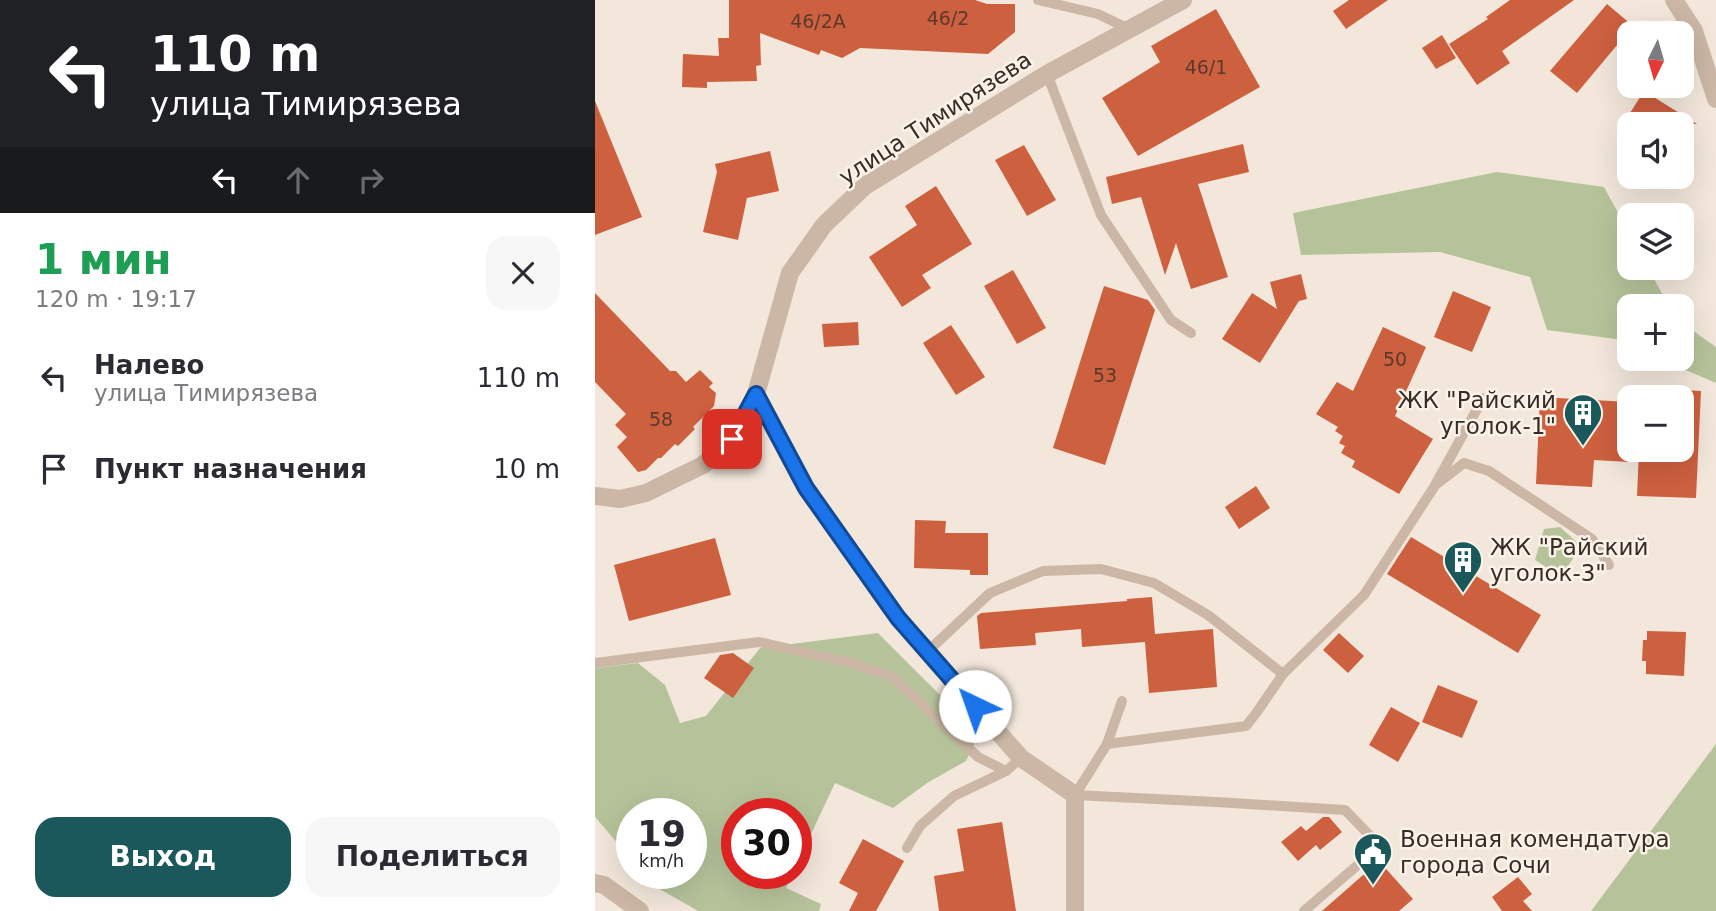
<!DOCTYPE html>
<html lang="ru">
<meta charset="utf-8">
<style>
body{margin:0;font-family:"DejaVu Sans",sans-serif;background:#f7f7f7;color:#2b2b33;height:100vh;display:flex;flex-direction:column;font-size:26px;white-space:nowrap}
*{box-sizing:border-box;margin:0}
p{font-size:23px;color:#7c7c81}
.icon{flex:none;width:38px;height:38px;fill:none;stroke:currentColor;stroke-width:2;stroke-linecap:round;stroke-linejoin:round}
.map{position:relative;flex:1;overflow:hidden}
.panel{display:flex;flex-direction:column;background:#fff;width:595px}
.panel>*{flex:none}
.hud{background:#202124;color:#fff;overflow:hidden}
.needle{width:46px;rotate:185deg}
.fabs{position:absolute;left:1022px;top:21px;display:grid;gap:14px}
.fabs a{display:grid;place-items:center;width:77px;height:77px;border-radius:14px;background:#fff;box-shadow:0 7px 28px #0002;font-size:35px}
.speed{position:absolute;left:21px;top:798px;display:flex;gap:14px;font-size:35px;font-weight:700;text-align:center}
.speed>*{display:grid;place-content:center;width:91px;height:91px;border-radius:50%;background:#fff;box-shadow:0 7px 28px #0002;line-height:1}
.speed small{font-size:18px;font-weight:400}
.speed .limit{border:10px solid #d22;background:#fff;color:#111}
.pin{position:absolute;display:grid;place-items:center;width:60px;height:60px;color:#fff;margin:-30px;border-radius:14px;box-shadow:0 4px 10px #0006}
.me{position:absolute;width:77px;margin:-38px;rotate:318deg;stroke-linejoin:round;filter:drop-shadow(0 0 5px #0008)}
.turn{display:flex;align-items:center;gap:24px;height:147px;padding:0 35px;font-size:32px}
.turn .icon{width:91px;height:91px;stroke-width:2.5}
.turn b{display:block;font-size:49px;line-height:60px}
.lanes{display:flex;align-items:center;height:66px;padding:0 35px;background:#0003;justify-content:center;gap:35px;direction:ltr}
.lanes .off{opacity:.35}
.round{display:grid;place-items:center;flex:none;width:74px;height:74px;border-radius:21px;background:#f7f7f7}
.overview{display:flex;align-items:center;justify-content:space-between;height:119px;padding:0 35px}
h1{font-size:42px;font-weight:700;line-height:52px;color:#1e9e55}
.cta{display:flex;gap:14px;margin-top:auto;padding:14px 35px}
.cta a{flex:1;height:80px;border-radius:21px;background:#1a585c;color:#fff;font-size:28px;font-weight:700;line-height:80px;text-align:center}
.cta a+a{background:#f7f7f7;color:#2b2b33}
ul{padding:0;list-style:none}
li{display:flex;align-items:center;gap:21px;height:91px;padding:0 35px}
li div{flex:1}
li b{display:block;font-size:26px}
li em{font-style:normal}
main{display:flex;flex:1;min-height:0}
.map>svg:first-child{display:block}
.green{fill:#b6c39a}
.building{fill:#cd603f}
.lines{fill:none;stroke-linecap:round;stroke-linejoin:round}
.service{stroke:#ccb7a6;stroke-width:10}
.minor{stroke:#ccb7a6;stroke-width:18}
.tertiary{stroke:#ccb7a6;stroke-width:18}
.route-casing{stroke:#114b97;stroke-width:18}
.route{stroke:#1a73e8;stroke-width:12}
.labels{text-anchor:middle;dominant-baseline:central;stroke-width:5;stroke-linejoin:round;paint-order:stroke}
.number-label{font-size:19px;fill:#5d392d}
.street-label{font-size:23px;fill:#382c27;stroke:#fbf2e8}
.poi-label{font-size:23px;fill:#382c27;stroke:#fbf2e8;text-anchor:start}
</style>
<main>
<section class="panel">
<div class="hud">
<div class="turn"><svg class="icon" aria-label="left" viewBox="0 0 24 24"><path d="M17 20v-9H6M10 6l-5 5 5 5"/></svg><div><b>110 m</b>улица Тимирязева</div></div>
<div class="lanes"><svg class="icon" aria-label="left" viewBox="0 0 24 24"><path d="M17 20v-9H6M10 6l-5 5 5 5"/></svg><svg class="icon off" aria-label="ahead" viewBox="0 0 24 24"><path d="M12 20V5M6 11l6-6 6 6"/></svg><svg class="icon off" aria-label="right" viewBox="0 0 24 24"><path d="M7 20v-9h11M14 6l5 5-5 5"/></svg></div>
</div>
<div class="overview"><div><h1>1 мин</h1><p>120 m · 19:17</p></div><a class="round"><svg class="icon" aria-label="close" viewBox="0 0 24 24"><path d="M6 6l12 12M18 6L6 18"/></svg></a></div>
<ul>
<li><svg class="icon" aria-label="left" viewBox="0 0 24 24"><path d="M17 20v-9H6M10 6l-5 5 5 5"/></svg><div><b>Налево</b><p>улица Тимирязева</p></div><em>110 m</em></li>
<li><svg class="icon" aria-label="arrive" viewBox="0 0 24 24"><path d="M6 21V4h12l-3 4 3 4H6"/></svg><div><b>Пункт назначения</b></div><em>10 m</em></li>
</ul>
<div class="cta"><a>Выход</a><a>Поделиться</a></div>
</section>
<div class="map">
<svg width="1121" height="911" viewBox="0 0 1121 911">
<rect width="100%" height="100%" fill="#f3e7db"/>
<g class="green">
<path d="M902,172l107,15 25,46v35h19l21,38h-40v39l-13,-6 -69,-9 -17,-53 -90,-25 -139,3 -8,-42z"/>
<path d="M1087,323l34,24v36l-56,-24h22z"/>
<path d="M965,527l21,19 -20,31 -26,-17 9,-31z"/>
<path d="M283,633l101,101 -13,27 -39,22 -34,25 -58,-25 -39,83v-52h-59v59h56l-7,15 35,16 -2,7h-121l-47,-27 -8,-11h48v-59h-59v46l-37,-43v-149l43,-5 27,22 15,38 26,-7 54,-68z"/>
<path d="M1121,744v167h-125z"/>
</g>
<g class="building">
<path d="M134,0h246l12,4h28v28l-27,22 -128,-6 -18,10 -21,-8 -2,5 -59,-22 1,32 -5,1 1,15 -50,1v6l-25,-1 1,-33 36,2 -1,-18h11z"/>
<path d="M754,0h39l-42,29 -13,-18z"/>
<path d="M915,0h64l-72,51 8,12 -33,22 -28,-41 39,-25 -2,-2z"/>
<path d="M1012,4l26,22 -56,67 -27,-22z"/>
<path d="M621,9l44,78 -122,69 -36,-58 58,-36 -9,-16z"/>
<path d="M847,35l14,23 -20,11 -14,-21z"/>
<path d="M1049,91l53,33h-74z"/>
<path d="M0,101l47,116 -47,18z"/>
<path d="M648,144l6,28 -51,12 30,93 -37,12 -15,-46 -11,32 -24,-78 -29,7 -6,-27z"/>
<path d="M429,145l32,55 -29,16 -32,-56z"/>
<path d="M175,151l9,40 -32,7 -9,42 -35,-8 14,-60 -2,-8z"/>
<path d="M341,186l36,58 -50,31 9,13 -29,19 -33,-50 48,-32 -12,-19z"/>
<path d="M418,270l33,58 -29,16 -33,-58z"/>
<path d="M706,274l6,25 -8,2 -39,62 -38,-24 30,-46 25,16 -7,-27z"/>
<path d="M509,286l44,14 7,10 -50,155 -52,-17z"/>
<path d="M858,291l38,16 -19,45 -38,-15z"/>
<path d="M0,293l75,78h6l10,11 14,-12 13,13 -4,4 7,6 -2,13 -21,21 2,2 -17,17 -3,-2 -14,14h-3l-12,12 -8,2 -21,-25 10,-10 -12,-12 11,-11 -31,-32z"/>
<path d="M263,322l1,23 -35,2 -2,-23z"/>
<path d="M356,325l34,52 -29,18 -33,-52z"/>
<path d="M788,327l43,20 -31,69 38,23 -34,55 -47,-27 3,-6 -14,-8 4,-7 -6,-3 4,-7 -8,-5 3,-4 -22,-13 21,-32 16,9z"/>
<path d="M1087,390l19,1 -5,107 -59,-2 2,-46h43z"/>
<path d="M945,397l89,5v60l-35,-2 -2,27 -56,-3z"/>
<path d="M661,486l14,22 -31,21 -14,-22z"/>
<path d="M320,520l31,1 -1,12h43v42h-18v-5l-56,-2z"/>
<path d="M816,537l130,78 -23,38 -131,-79z"/>
<path d="M120,538l16,57 -102,26 -15,-56z"/>
<path d="M557,597l3,37 58,-5 4,58 -68,6 -4,-51 -63,5 -1,-18 -46,4 1,12 -56,4 -3,-33 4,-3 146,-12v-2z"/>
<path d="M1052,631l39,1 -2,44 -38,-2v-13h-4l1,-21h4z"/>
<path d="M744,633l25,23 -16,17 -25,-23z"/>
<path d="M138,653l21,15 -21,30 -29,-20 16,-23z"/>
<path d="M843,685l40,16 -16,37 -40,-16z"/>
<path d="M796,707l29,16 -22,39 -29,-17z"/>
<path d="M728,817h6l13,15 -22,18 -4,-5 -18,16 -17,-19 20,-16 5,5z"/>
<path d="M407,822l14,89h-77l-5,-35 30,-5 -7,-42z"/>
<path d="M268,839l41,22 -28,50h-27l9,-18 -19,-10z"/>
<path d="M784,861l34,38 -14,12h-77z"/>
<path d="M923,877l14,17 -9,7 9,10h-30l-10,-14z"/>
</g>
<g class="lines">
<g class="service">
<path d="M443,0l60,14 31,15"/>
<path d="M452,74l54,141 70,105 20,13"/>
<path d="M843,483l26,-20 25,8 103,68 17,26"/>
<path d="M332,652l63,-59 53,-22 58,-2 53,14 54,32 75,59 81,-79 70,-108 49,-89"/>
<path d="M0,663l164,-21 92,21 42,14 85,80 28,14 15,-13"/>
<path d="M688,674l-26,38 -11,14 -139,18 -32,51 141,7 129,8 35,36 -76,65"/>
<path d="M512,744l15,-43"/>
<path d="M312,848l13,-22 34,-30 52,-25"/>
</g>
<g class="minor">
<path d="M161,394l50,94 92,130 123,140 54,37v116"/>
<path d="M0,883l9,2 36,26"/>
</g>
<g class="tertiary">
<path d="M1079,0l20,31 22,68"/>
<path d="M0,496l25,3 26,-6 57,-28 29,-26 24,-45 34,-121 34,-48 41,-39 182,-112 136,-74"/>
</g>
</g>
<g class="lines">
<g class="route-casing">
<path id="route" d="M137,439l24,-45 50,94 92,130 77,88"/>
</g>
<use href="#route" class="route"/>
</g>
<defs>
<g id="building-pin" transform="scale(2.0125)"><path d="M0 17L-7.5 6A9.5 9.5 0 1 1 7.5 6Z" fill="#1a585c" stroke="#fbf2e8"/><path d="M-4-6H4V6H1V3H-1V6H-4ZM-2.5-4.3h1.7v1.8h-1.7ZM.8-4.3h1.7v1.8H.8ZM-2.5-1h1.7V.8h-1.7ZM.8-1h1.7V.8H.8Z" fill="#fff"/></g>
<g id="civic-pin" transform="scale(2.0125)"><path d="M0 17L-7.5 6A9.5 9.5 0 1 1 7.5 6Z" fill="#1a585c" stroke="#fbf2e8"/><path d="M-.6-6.5H3V-4.5H.6V-3L4-1V1h2V6H-6V1h2V-1L-.6-3ZM-1.2 2.5V6h2.4V2.5Z" fill="#fff"/></g>
</defs>
<g fill-rule="evenodd">
<use href="#building-pin" x="988" y="413"/>
<use href="#building-pin" x="868" y="560"/>
<use href="#civic-pin" x="778" y="852"/>
</g>
<g class="labels">
<g class="number-label">
<text x="353" y="18">46/2</text>
<text x="223" y="21">46/2А</text>
<text x="611" y="67">46/1</text>
<text x="800" y="359">50</text>
<text x="510" y="375">53</text>
<text x="66" y="419">58</text>
</g>
<g class="street-label">
<text transform="translate(340 118) rotate(-33)">улица Тимирязева</text>
</g>
<g class="poi-label">
<text x="961" y="400" text-anchor="end">ЖК "Райский<tspan x="961" dy="26">уголок-1"</tspan></text>
<text x="895" y="547">ЖК "Райский<tspan x="895" dy="26">уголок-3"</tspan></text>
<text x="805" y="839">Военная комендатура<tspan x="805" dy="26">города Сочи</tspan></text>
</g>
</g>
</svg>
<div class="fabs">
<a><svg class="needle" viewBox="-14 -14 28 28"><path d="M0-13l5 13h-10z" fill="#e53935"/><path d="M0 13l5-13h-10z" fill="#7c7c81"/></svg></a>
<a><svg class="icon" aria-label="sound" viewBox="0 0 24 24"><path d="M4 9h4l5-4v14l-5-4H4zM17 9q2 3 0 6"/></svg></a>
<a><svg class="icon" aria-label="layers" viewBox="0 0 24 24"><path d="M12 4l9 5-9 5-9-5zM3 14l9 5 9-5"/></svg></a>
<a>+</a>
<a>−</a>
</div>
<div class="speed"><div>19<small>km/h</small></div><div class="limit">30</div></div>
<div class="pin" style="left:137px;top:439px;background:#d93025"><svg class="icon" aria-label="arrive" viewBox="0 0 24 24"><path d="M6 21V4h12l-3 4 3 4H6"/></svg></div>
<svg class="me" style="left:380px;top:706px" viewBox="-20 -20 40 40"><circle r="19" fill="#fff"/><path d="M0-13L10 11 0 6-10 11z" fill="#1a73e8"/></svg>
</div>
</main>
